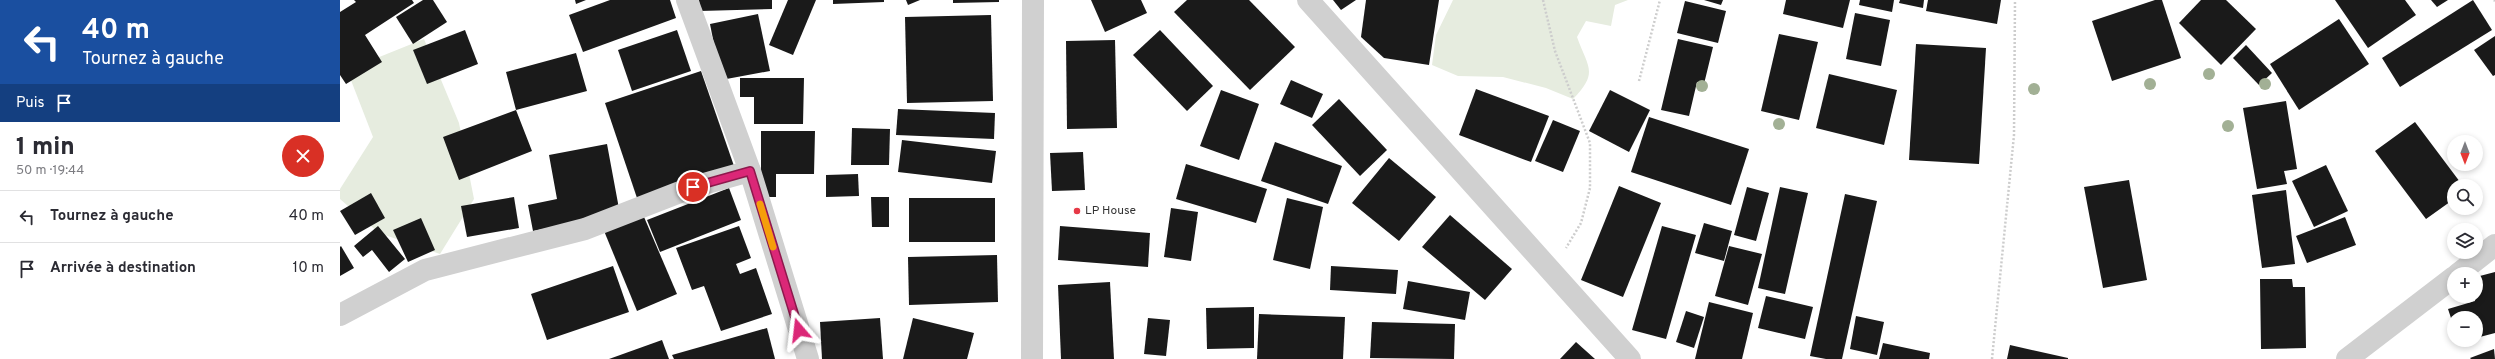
<!DOCTYPE html>
<html lang="fr">
<meta charset="utf-8">
<style>
body{margin:0;font-family:Overpass,sans-serif;background:#f2f2f3;color:#2b2b33;height:100vh;display:flex;flex-direction:column;font-size:15px;white-space:nowrap}
*{box-sizing:border-box;margin:0}
p{font-size:13px;color:#7c7c81}
.icon{flex:none;width:22px;height:22px;fill:none;stroke:currentColor;stroke-width:2;stroke-linecap:round;stroke-linejoin:round}
.map{position:relative;flex:1;overflow:hidden}
.panel{display:flex;flex-direction:column;background:#fff;width:340px}
.panel>*{flex:none}
.guide{background:#1a4fa0;color:#fff;overflow:hidden}
.needle{width:26px;rotate:180deg}
.controls{position:absolute;left:2107px;top:135px;display:grid;gap:8px}
.controls a{display:grid;place-items:center;width:36px;height:36px;border-radius:50%;background:#fff;box-shadow:0 2px 6px #0003;font-size:20px}
.pin{position:absolute;display:grid;place-items:center;width:34px;height:34px;color:#fff;margin:-17px;border:2px solid #fff;border-radius:50%;box-shadow:0 1px 4px #0007}
.me{position:absolute;width:44px;margin:-22px;rotate:343deg;stroke-linejoin:round;filter:drop-shadow(0 0 3px #0008)}
.turn{display:flex;align-items:center;gap:14px;height:84px;padding:0 16px;font-size:18px}
.turn .icon{width:52px;height:52px;stroke-width:2.5}
.turn b{display:block;font-size:28px;line-height:34px}
.then{display:flex;align-items:center;height:38px;padding:0 16px;background:#0003;gap:8px;font-size:15px}
.round{display:grid;place-items:center;flex:none;width:42px;height:42px;border-radius:21px;background:#f2f2f3}
.headline{display:flex;align-items:center;justify-content:space-between;height:68px;padding:0 16px}
h1{font-size:24px;font-weight:800;line-height:30px}
ul{padding:0;list-style:none}
li{display:flex;align-items:center;gap:12px;height:52px;padding:0 16px;border-top:1px solid #e1e1e2}
li div{flex:1}
li b{display:block;font-size:15px}
li em{font-style:normal}
main{display:flex;flex:1;min-height:0}
.map>svg:first-child{display:block}
.green{fill:#e6ecdf}
.building{fill:#1a1a1a}
.lines{fill:none;stroke-linecap:round;stroke-linejoin:round}
.path{stroke:#cdcdcd;stroke-width:2.5;stroke-dasharray:2 2;stroke-linecap:butt}
.minor{stroke:#d0d0d0;stroke-width:22}
.tree{fill:#a2b095}
.route-casing{stroke:#8e194d;stroke-width:10}
.route{stroke:#db2777;stroke-width:7}
.slow{stroke:#f59e0b;stroke-width:7}
.poi-dot{fill:#e63946;stroke:#fff;stroke-width:1.5}
.labels{text-anchor:middle;dominant-baseline:central;stroke-width:4;stroke-linejoin:round;paint-order:stroke}
.poi-label{font-size:12px;fill:#333;stroke:#fff;text-anchor:start}
</style>
<main>
<section class="panel">
<div class="guide">
<div class="turn"><svg class="icon" aria-label="left" viewBox="0 0 24 24"><path d="M17 20v-9H6M10 6l-5 5 5 5"/></svg><div><b>40 m</b>Tournez à gauche</div></div>
<div class="then">Puis<svg class="icon" aria-label="arrive" viewBox="0 0 24 24"><path d="M6 21V4h12l-3 4 3 4H6"/></svg></div>
</div>
<div class="headline"><div><h1>1 min</h1><p>50 m · 19:44</p></div><a class="round" style="background:#d93025;color:#fff"><svg class="icon" aria-label="close" viewBox="0 0 24 24"><path d="M6 6l12 12M18 6L6 18"/></svg></a></div>
<ul>
<li><svg class="icon" aria-label="left" viewBox="0 0 24 24"><path d="M17 20v-9H6M10 6l-5 5 5 5"/></svg><div><b>Tournez à gauche</b></div><em>40 m</em></li>
<li><svg class="icon" aria-label="arrive" viewBox="0 0 24 24"><path d="M6 21V4h12l-3 4 3 4H6"/></svg><div><b>Arrivée à destination</b></div><em>10 m</em></li>
</ul>
</section>
<div class="map">
<svg width="2155" height="359" viewBox="0 0 2155 359">
<rect width="100%" height="100%" fill="#fff"/>
<g class="green">
<path d="M1113,0h175l-13,5 -4,21 -25,-5 -9,16c11,31 22,35 -4,62l-27,-11 -43,-11 -45,-1 -26,-11 4,-30z"/>
<path d="M84,39l35,84 15,76 -34,55 -61,-21 -39,-34v-10l33,-52 -26,-67z"/>
</g>
<g class="building">
<path d="M14,0h58l2,3 -49,32 17,27 -36,22 -6,-9v-63l16,-10z"/>
<path d="M83,0h10l14,22 -34,22 -17,-27z"/>
<path d="M235,0h11l-10,4z"/>
<path d="M270,0h60l6,18 -93,34 -14,-37z"/>
<path d="M359,0h73v9l-72,2z"/>
<path d="M448,0h28l-23,55 -24,-10z"/>
<path d="M493,0h51v2l-51,2z"/>
<path d="M566,0h14l-12,5z"/>
<path d="M613,0h46v2l-46,1z"/>
<path d="M751,0h50l6,13 -42,19z"/>
<path d="M847,0h62l46,47 -45,43 -76,-78z"/>
<path d="M993,0h23l-15,10z"/>
<path d="M1026,0h73l-10,65 -45,-7 -23,-21z"/>
<path d="M1364,0h19l-2,5z"/>
<path d="M1446,0h64l-7,28 -60,-14z"/>
<path d="M1520,0h34l-2,12 -33,-7z"/>
<path d="M1560,0h24l-1,8 -24,-5z"/>
<path d="M1588,0h73l-4,24 -71,-13z"/>
<path d="M1815,0h7l19,58 -69,23 -20,-60z"/>
<path d="M1861,0h25l30,29 -35,36 -42,-42z"/>
<path d="M1995,0h70l11,15 -48,33z"/>
<path d="M2091,0h17l-11,7z"/>
<path d="M2133,0l19,30 -92,57 -18,-29z"/>
<path d="M1345,1l41,10 -8,32 -41,-10z"/>
<path d="M1515,13l35,7 -9,46 -35,-7z"/>
<path d="M418,14l12,57 -49,9 -11,-56z"/>
<path d="M651,15l2,86 -86,2 -2,-86z"/>
<path d="M1999,19l30,45 -70,46 -29,-46z"/>
<path d="M125,30l13,34 -51,20 -14,-34z"/>
<path d="M337,30l14,41 -59,20 -14,-41z"/>
<path d="M820,30l53,56 -26,25 -54,-56z"/>
<path d="M1439,34l39,8 -19,78 -38,-9z"/>
<path d="M2155,36v39l-2,1 -19,-26z"/>
<path d="M1338,39l35,8 -9,37 -7,-2 -8,34 -28,-6z"/>
<path d="M775,40l2,88 -50,1 -1,-88z"/>
<path d="M1576,44l70,4 -7,116 -70,-4z"/>
<path d="M1906,45l26,28 -13,12 -26,-27z"/>
<path d="M236,53l11,38 -71,19 16,41 -73,29 -16,-43 73,-27 -10,-38z"/>
<path d="M361,71l33,95 -97,32 -32,-95z"/>
<path d="M1489,74l68,16 -13,55 -68,-17z"/>
<path d="M400,78h64l-1,46h-49v-27h-14z"/>
<path d="M951,80l32,14 -11,24 -32,-14z"/>
<path d="M1136,89l73,27 -18,46 -72,-27z"/>
<path d="M881,90l38,14 -20,56 -39,-14z"/>
<path d="M1270,90l40,20 -21,42 -40,-21z"/>
<path d="M999,99l48,51 -27,26 -48,-51z"/>
<path d="M1946,101l11,68 -13,2 3,13 -30,5 -14,-81z"/>
<path d="M558,109l97,4 -1,26 -98,-4z"/>
<path d="M1309,117l100,32 -18,56 -100,-33z"/>
<path d="M1213,120l27,11 -17,41 -28,-11z"/>
<path d="M2075,122l48,64h-9v13l-28,20 -51,-68z"/>
<path d="M512,128l38,1 -1,36h-38z"/>
<path d="M421,131h54l-1,43h-38v23h-15z"/>
<path d="M562,140l94,11 -4,32 -94,-11z"/>
<path d="M935,142l67,24 -14,38 -67,-23z"/>
<path d="M267,144l13,70 -87,17 -5,-26 29,-6 -8,-44z"/>
<path d="M743,152l2,38 -33,1 -2,-38z"/>
<path d="M1049,158l47,39 -37,44 -47,-38z"/>
<path d="M846,164l81,25 -11,34 -80,-24z"/>
<path d="M1986,165l22,46 -34,16 -22,-46z"/>
<path d="M518,174l1,22 -33,1v-22z"/>
<path d="M1789,180l18,100 -44,8 -19,-101z"/>
<path d="M1279,186l42,17 -38,94 -42,-17z"/>
<path d="M1407,187l22,6 -13,48 -22,-6z"/>
<path d="M1440,187l28,6 -23,101 -27,-6z"/>
<path d="M389,188l12,32 -81,32 -13,-32z"/>
<path d="M1946,190l9,74 -33,4 -10,-73z"/>
<path d="M31,193l14,25 -30,17 -15,-24z"/>
<path d="M1505,194l32,7 -35,158h-16l-16,-3z"/>
<path d="M174,197l5,31 -52,9 -6,-31z"/>
<path d="M531,197h18v30h-17z"/>
<rect x="569" y="198" width="86" height="44"/>
<path d="M947,198l36,9 -13,62 -37,-9z"/>
<path d="M831,208l27,4 -7,49 -27,-4z"/>
<path d="M301,210l36,84 -40,17 -35,-85z"/>
<path d="M1110,215l62,54 -27,31 -63,-53z"/>
<path d="M2005,217l11,28 -49,18 -11,-27z"/>
<path d="M81,218l14,32 -27,12 -15,-32z"/>
<path d="M1364,223l28,8 -8,30 -29,-8z"/>
<path d="M38,226l27,33 -16,13 -17,-22 -9,7 -9,-11z"/>
<path d="M399,226l12,32 -15,6 4,10 16,-6 16,46 -51,17 -17,-45 -12,4 -16,-42z"/>
<path d="M720,226l90,7 -2,34 -90,-7z"/>
<path d="M1322,226l34,9 -30,104 -34,-9z"/>
<path d="M1,246l13,22 -14,8v-29z"/>
<path d="M1389,246l33,8 -14,51 -33,-9z"/>
<path d="M657,255l1,47 -89,3 -1,-48z"/>
<path d="M273,266l16,46 -82,28 -16,-46z"/>
<path d="M991,266l67,4 -2,24 -66,-4z"/>
<path d="M2155,272v61l-19,5v-20h-22v9l-6,-18 27,-8 1,-24z"/>
<path d="M1920,279h32l1,8h12l1,61 -45,1z"/>
<path d="M1068,281l62,11 -5,28 -62,-11z"/>
<path d="M770,282l4,77h-53l-3,-74z"/>
<path d="M1426,296l47,11 -8,32 -47,-11z"/>
<path d="M1369,302l44,11 -11,46h-47z"/>
<path d="M914,307v41l-47,1 -1,-41z"/>
<path d="M1346,311l18,6 -10,31 -18,-6z"/>
<path d="M919,314l86,3 -2,42h-86z"/>
<path d="M1516,316l28,6 -7,33 -27,-6z"/>
<path d="M540,318l3,41h-61l-2,-37z"/>
<path d="M573,318l61,15 -7,26h-64z"/>
<path d="M808,318l22,2 -4,36 -22,-2z"/>
<path d="M1032,322l83,2 -1,35 -84,-1z"/>
<path d="M427,328l8,31h-101l-2,-4z"/>
<path d="M322,340l7,19h-60z"/>
<path d="M2117,340h11l-10,3z"/>
<path d="M1236,342l19,17h-35z"/>
<path d="M1543,343l47,10 -1,6h-50z"/>
<path d="M1670,345l58,13v1h-61z"/>
<path d="M2154,349l1,10h-24l-1,-1z"/>
</g>
<g class="lines">
<g class="path">
<path d="M1203,0l12,51 35,92v45l-9,35 -15,25"/>
<path d="M2154,0l1,1"/>
<path d="M1299,81l21,-81"/>
<path d="M1652,359l22,-224 1,-135"/>
</g>
<g class="minor">
<path d="M347,0l63,171 58,188"/>
<path d="M968,0l322,359"/>
<path d="M2118,274l37,-29"/>
<path d="M0,315l85,-45 160,-41 108,-42 57,-16"/>
<path d="M692,359l1,-359"/>
<path d="M2007,359l107,-82"/>
</g>
</g>
<g class="tree">
<circle cx="1869" cy="74" r="6"/>
<circle cx="1810" cy="84" r="6"/>
<circle cx="1925" cy="84" r="6"/>
<circle cx="1362" cy="86" r="6"/>
<circle cx="1694" cy="89" r="6"/>
<circle cx="1439" cy="124" r="6"/>
<circle cx="1888" cy="126" r="6"/>
</g>
<g class="lines">
<g class="route-casing">
<path id="route" d="M353,187l57,-16 49,159"/>
</g>
<use href="#route" class="route"/>
<path class="slow" d="M420,204l13,43"/>
</g>
<circle class="poi-dot" cx="737" cy="211" r="4"/>
<g class="labels">
<g class="poi-label">
<text x="745" y="211">LP House</text>
</g>
</g>
</svg>
<div class="controls">
<a><svg class="needle" viewBox="-14 -14 28 28"><path d="M0-13l5 13h-10z" fill="#e53935"/><path d="M0 13l5-13h-10z" fill="#7c7c81"/></svg></a>
<a><svg class="icon" aria-label="search" viewBox="0 0 24 24"><circle cx="10" cy="10" r="6"/><path d="M15 15l6 6"/></svg></a>
<a><svg class="icon" aria-label="layers" viewBox="0 0 24 24"><path d="M12 4l9 5-9 5-9-5zM3 14l9 5 9-5"/></svg></a>
<a>+</a>
<a>−</a>
</div>
<div class="pin" style="left:353px;top:187px;background:#d93025"><svg class="icon" aria-label="arrive" viewBox="0 0 24 24"><path d="M6 21V4h12l-3 4 3 4H6"/></svg></div>
<svg class="me" style="left:459px;top:330px" viewBox="-20 -20 40 40"><path d="M0-17L14 15 0 8-14 15z" fill="#db2777" stroke="#fff" stroke-width="4"/></svg>
</div>
</main>
